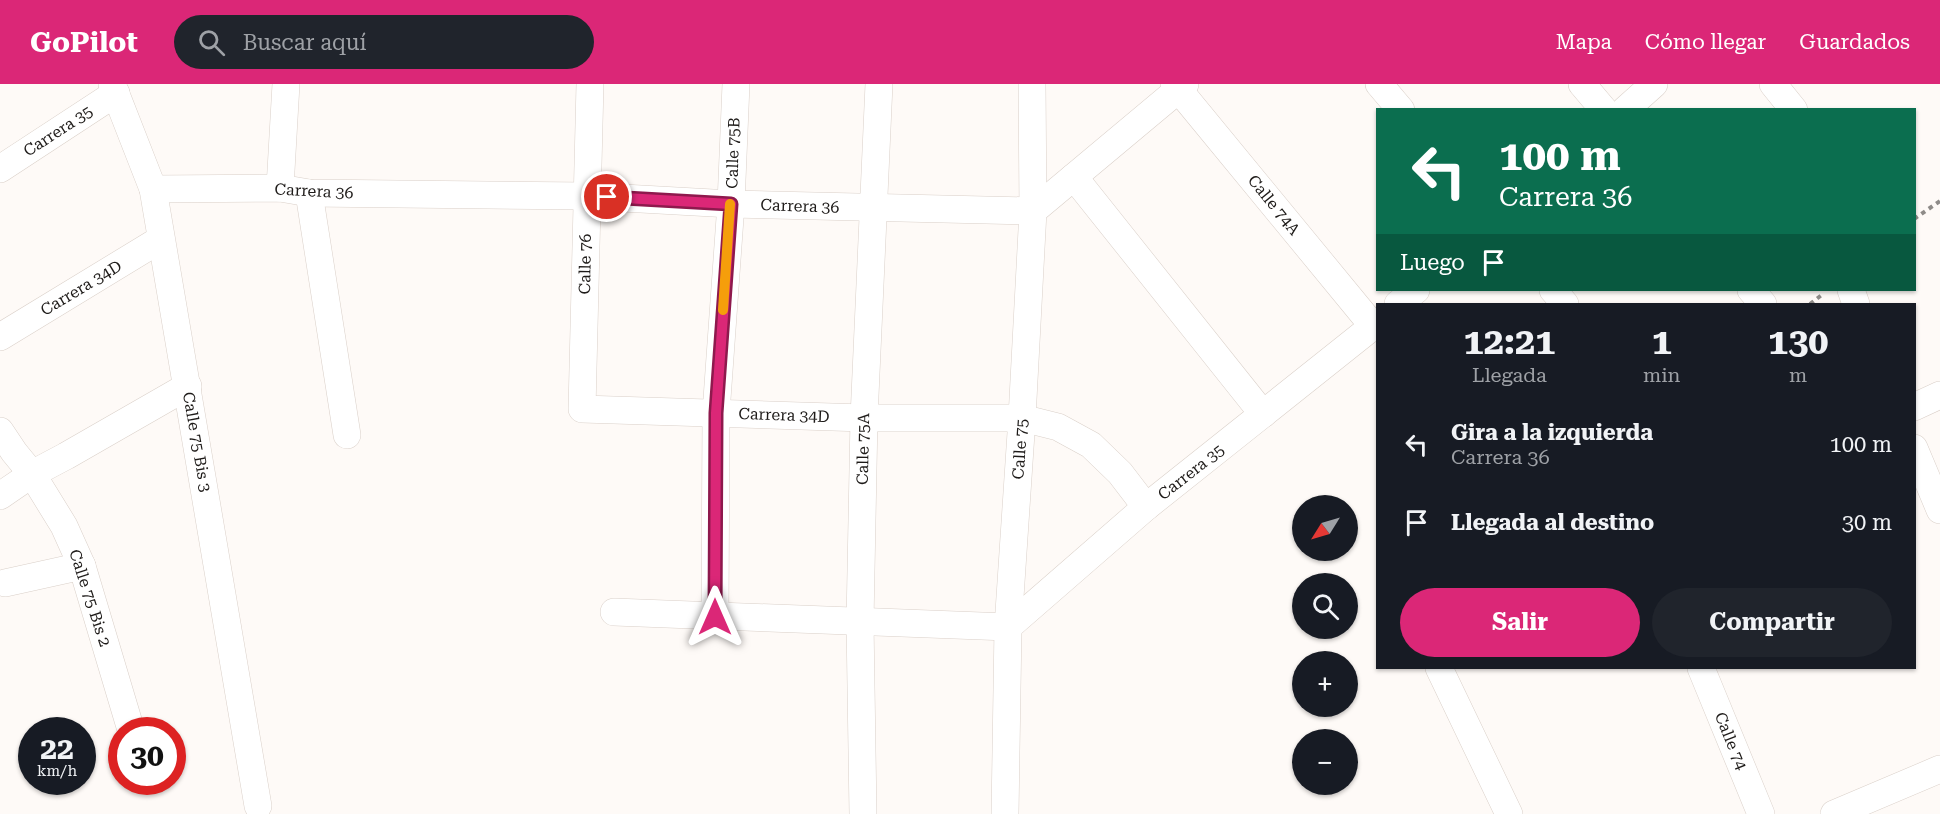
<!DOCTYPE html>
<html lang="es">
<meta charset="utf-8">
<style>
body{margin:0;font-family:"Roboto Serif",serif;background:#20242c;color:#f1f3f6;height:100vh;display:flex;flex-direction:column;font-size:22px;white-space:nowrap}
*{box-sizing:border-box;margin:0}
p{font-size:20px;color:#9ea1a6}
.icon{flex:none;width:33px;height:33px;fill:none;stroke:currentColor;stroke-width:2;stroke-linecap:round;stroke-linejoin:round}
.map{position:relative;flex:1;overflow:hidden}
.panel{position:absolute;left:1376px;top:219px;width:540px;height:366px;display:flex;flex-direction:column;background:#171b24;border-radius:0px;box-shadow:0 2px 4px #0004}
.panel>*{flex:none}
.banner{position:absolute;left:1376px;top:24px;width:540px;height:183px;border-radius:0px;box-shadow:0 2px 4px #0004;background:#0b6e4f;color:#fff;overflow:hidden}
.needle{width:39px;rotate:233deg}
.fabs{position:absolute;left:1292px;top:411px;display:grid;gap:12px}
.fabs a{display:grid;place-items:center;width:66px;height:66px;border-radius:50%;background:#171b24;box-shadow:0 2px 4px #0004;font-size:30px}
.speed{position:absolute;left:18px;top:633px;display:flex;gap:12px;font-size:30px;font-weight:700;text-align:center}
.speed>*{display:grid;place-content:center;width:78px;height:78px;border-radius:50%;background:#171b24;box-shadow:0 2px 4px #0004;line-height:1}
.speed small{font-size:15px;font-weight:400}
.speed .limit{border:9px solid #d22;background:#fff;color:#111}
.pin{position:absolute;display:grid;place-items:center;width:51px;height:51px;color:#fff;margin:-26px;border:3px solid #fff;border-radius:50%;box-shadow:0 2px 6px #0007}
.me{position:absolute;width:66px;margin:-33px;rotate:0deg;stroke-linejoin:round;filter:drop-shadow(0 0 4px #0008)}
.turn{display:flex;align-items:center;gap:21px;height:126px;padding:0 24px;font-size:27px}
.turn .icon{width:78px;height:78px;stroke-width:2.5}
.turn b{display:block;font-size:42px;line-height:51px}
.then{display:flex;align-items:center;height:57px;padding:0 24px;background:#0003;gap:12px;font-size:22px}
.eta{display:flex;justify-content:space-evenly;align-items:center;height:102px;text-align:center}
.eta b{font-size:36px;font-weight:700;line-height:42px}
.primary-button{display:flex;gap:12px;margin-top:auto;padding:12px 24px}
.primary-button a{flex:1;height:69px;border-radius:36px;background:#db2777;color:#fff;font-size:24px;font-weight:700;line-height:69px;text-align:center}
.primary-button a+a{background:#20242c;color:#f1f3f6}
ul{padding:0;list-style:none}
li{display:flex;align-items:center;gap:18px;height:78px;padding:0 24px}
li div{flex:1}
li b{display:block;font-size:22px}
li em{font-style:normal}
header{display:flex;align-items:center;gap:36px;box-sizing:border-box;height:84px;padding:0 30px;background:#db2777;color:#fff}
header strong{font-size:28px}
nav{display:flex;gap:33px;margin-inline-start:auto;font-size:21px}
.search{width:420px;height:54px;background:#20242c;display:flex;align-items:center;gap:15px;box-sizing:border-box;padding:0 21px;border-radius:33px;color:#9ea1a6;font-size:22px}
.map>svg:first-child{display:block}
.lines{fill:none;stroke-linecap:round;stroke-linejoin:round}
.street-casing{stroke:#dad0c9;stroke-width:28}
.path{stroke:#8e8b88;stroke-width:4;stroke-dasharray:4.5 4.5;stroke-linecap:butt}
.street{stroke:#fff;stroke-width:27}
.route-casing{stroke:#8e194d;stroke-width:15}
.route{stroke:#db2777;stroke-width:10}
.slow{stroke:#f59e0b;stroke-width:10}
.labels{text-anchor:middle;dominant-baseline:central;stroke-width:5;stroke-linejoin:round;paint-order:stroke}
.street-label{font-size:16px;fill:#1e1b19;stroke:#fff}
</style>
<header>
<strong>GoPilot</strong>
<div class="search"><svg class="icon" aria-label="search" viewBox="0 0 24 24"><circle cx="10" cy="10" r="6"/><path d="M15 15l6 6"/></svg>Buscar aquí</div>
<nav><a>Mapa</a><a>Cómo llegar</a><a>Guardados</a></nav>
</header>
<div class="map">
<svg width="1940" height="730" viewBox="0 0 1940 730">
<rect width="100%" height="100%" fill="#fefaf7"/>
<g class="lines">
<g class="street-casing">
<g id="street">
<path d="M112,0l41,105 105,617"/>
<path d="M590,0l-8,325 282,9h158l36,9 33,18 29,28 26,34"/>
<path d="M1174,0l199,242"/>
<path d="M1379,0l22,26"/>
<path d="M1582,0l22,26"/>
<path d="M1773,0l21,26"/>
<path d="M1625,26l29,-26"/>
<path d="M0,85l116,-76"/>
<path d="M1074,93l189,237"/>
<path d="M280,104l6,-104"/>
<path d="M153,105l127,-1 29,5 278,3 144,8 302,7 152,-127"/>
<path d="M309,109l38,242"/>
<path d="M1553,206l12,14"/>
<path d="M1751,206l12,14"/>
<path d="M1851,206l5,14"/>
<path d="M1398,220l18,-14"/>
<path d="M0,253l161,-98"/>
<path d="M1914,323l26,-12"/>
<path d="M0,347l14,21 18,22 32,52 18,40 49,164"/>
<path d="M1914,364l26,62"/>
<path d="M0,412l32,-22 34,-18 122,-70"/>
<path d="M5,499l77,-17"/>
<path d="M614,528l394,15 138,-120 231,-184"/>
<path d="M715,533l1,-204 15,-209 5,-120"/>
<path d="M1439,584l70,146"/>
<path d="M1701,584l60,146"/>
<path d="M863,730l-3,-192 4,-204 15,-334"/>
<path d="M1005,730l3,-187 14,-209 11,-207 -1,-127"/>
<path d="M1834,730l106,-45"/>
</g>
</g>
<g class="path">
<path d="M1914,135l26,-18"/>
<path d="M1810,220l13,-10"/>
</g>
<use href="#street" class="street"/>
</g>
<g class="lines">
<g class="route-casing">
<path id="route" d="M607,113l124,7 -15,209 -1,204"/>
</g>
<use href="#route" class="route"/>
<path class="slow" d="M723,226l7,-106"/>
</g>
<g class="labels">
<g class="street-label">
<text transform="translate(58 47) rotate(-33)">Carrera 35</text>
<text transform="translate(733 69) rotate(-88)">Calle 75B</text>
<text transform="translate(314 107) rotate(3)">Carrera 36</text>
<text transform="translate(1274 121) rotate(51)">Calle 74A</text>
<text transform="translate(800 122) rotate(2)">Carrera 36</text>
<text transform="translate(585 180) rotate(-89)">Calle 76</text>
<text transform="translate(81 204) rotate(-31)">Carrera 34D</text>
<text transform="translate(784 331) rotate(2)">Carrera 34D</text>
<text transform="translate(197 358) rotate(80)">Calle 75 Bis 3</text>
<text transform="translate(863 365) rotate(-89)">Calle 75A</text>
<text transform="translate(1020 365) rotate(-86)">Calle 75</text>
<text transform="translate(1191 388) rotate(-38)">Carrera 35</text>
<text transform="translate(90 514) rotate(72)">Calle 75 Bis 2</text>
<text transform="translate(1731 657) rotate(68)">Calle 74</text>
</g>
</g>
</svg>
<div class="fabs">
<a><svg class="needle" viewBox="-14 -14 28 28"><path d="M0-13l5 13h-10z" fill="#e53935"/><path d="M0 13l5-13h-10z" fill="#9ea1a6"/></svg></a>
<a><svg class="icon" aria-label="search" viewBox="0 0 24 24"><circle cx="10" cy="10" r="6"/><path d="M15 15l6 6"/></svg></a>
<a>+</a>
<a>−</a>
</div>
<div class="speed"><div>22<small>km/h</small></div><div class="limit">30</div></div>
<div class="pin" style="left:607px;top:113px;background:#d93025"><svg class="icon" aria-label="arrive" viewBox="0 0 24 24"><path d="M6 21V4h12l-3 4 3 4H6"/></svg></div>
<svg class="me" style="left:715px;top:533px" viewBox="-20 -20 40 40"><path d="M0-17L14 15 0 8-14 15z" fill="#db2777" stroke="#fff" stroke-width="4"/></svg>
<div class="banner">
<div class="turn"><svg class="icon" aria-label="left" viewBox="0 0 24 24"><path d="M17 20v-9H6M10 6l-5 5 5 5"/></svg><div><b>100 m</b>Carrera 36</div></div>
<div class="then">Luego<svg class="icon" aria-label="arrive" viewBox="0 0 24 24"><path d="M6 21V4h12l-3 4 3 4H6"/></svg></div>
</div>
<section class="panel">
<div class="eta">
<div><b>12:21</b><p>Llegada</p></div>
<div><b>1</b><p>min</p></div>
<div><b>130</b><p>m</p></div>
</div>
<ul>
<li><svg class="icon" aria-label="left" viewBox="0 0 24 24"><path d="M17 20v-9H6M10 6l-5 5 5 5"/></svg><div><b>Gira a la izquierda</b><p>Carrera 36</p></div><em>100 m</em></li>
<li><svg class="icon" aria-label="arrive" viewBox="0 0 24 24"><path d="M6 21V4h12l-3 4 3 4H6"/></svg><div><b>Llegada al destino</b></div><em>30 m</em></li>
</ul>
<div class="primary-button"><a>Salir</a><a>Compartir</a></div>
</section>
</div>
